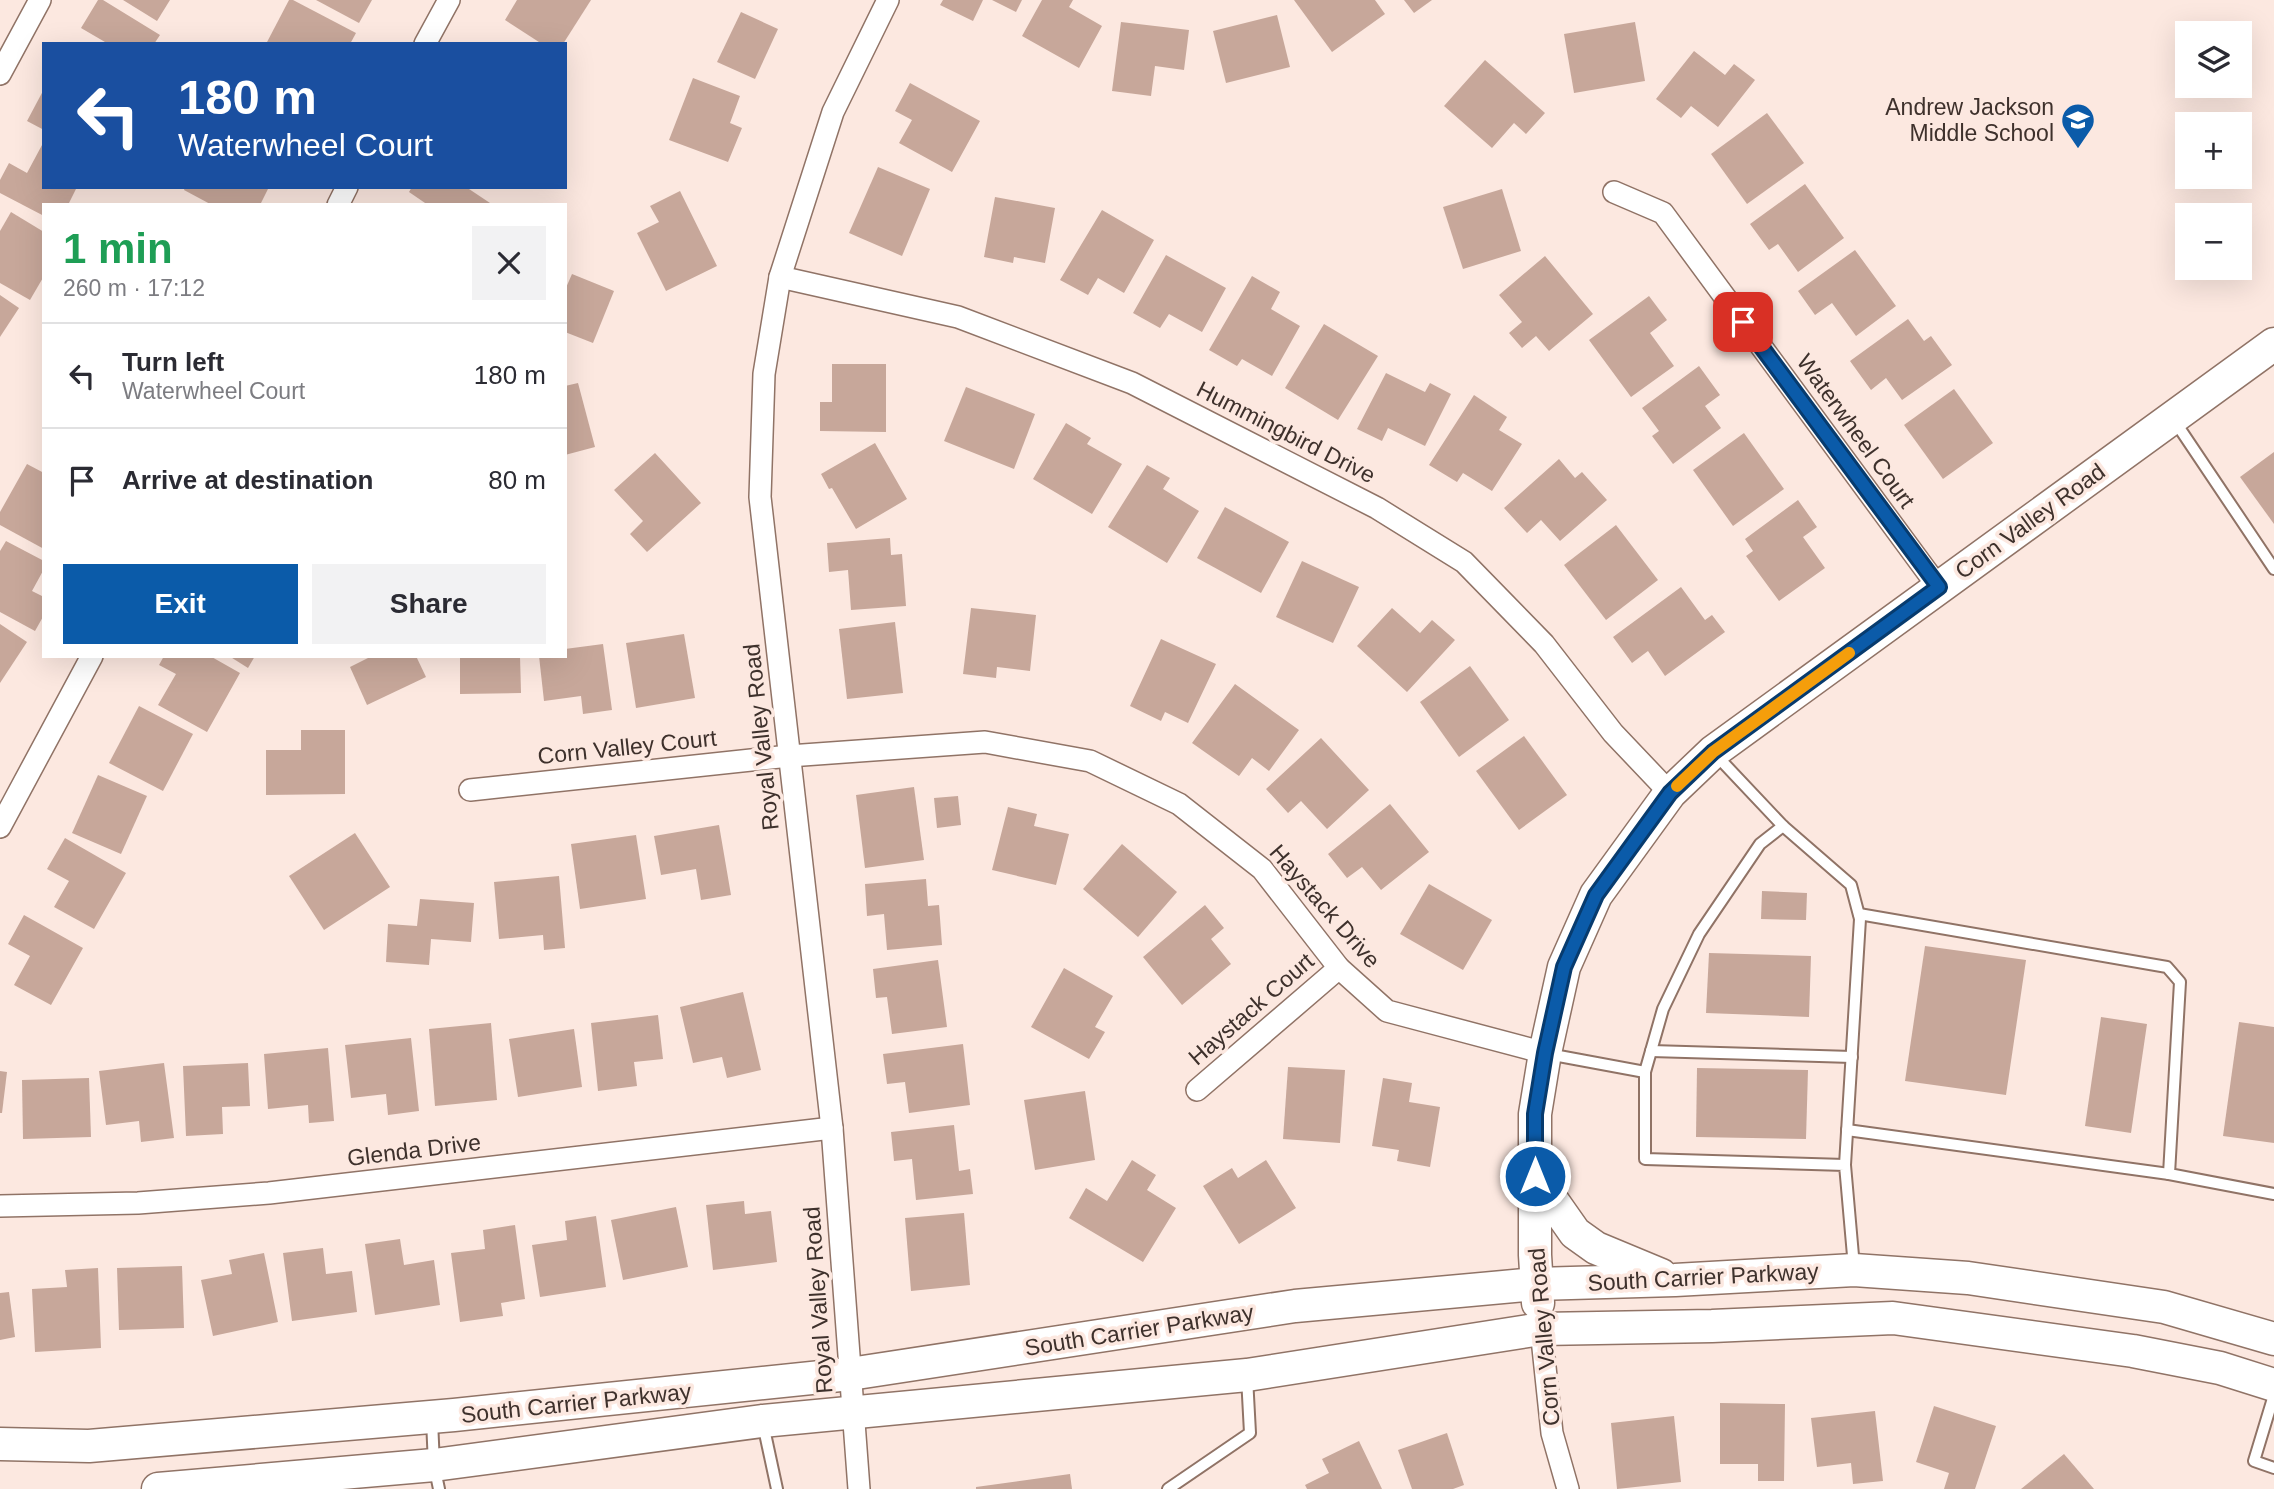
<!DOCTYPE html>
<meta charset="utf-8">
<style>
body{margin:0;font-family:Arial,sans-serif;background:#f2f2f3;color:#2b2b33;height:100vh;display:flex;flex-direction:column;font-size:26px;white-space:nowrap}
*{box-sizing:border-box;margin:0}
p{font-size:23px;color:#7c7c81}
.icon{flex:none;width:38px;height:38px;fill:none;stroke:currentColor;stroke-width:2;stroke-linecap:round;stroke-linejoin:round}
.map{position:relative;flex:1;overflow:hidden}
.sheet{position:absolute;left:42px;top:203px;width:525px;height:455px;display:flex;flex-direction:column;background:#fff;border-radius:0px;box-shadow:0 7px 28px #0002}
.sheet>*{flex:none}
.hud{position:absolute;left:42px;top:42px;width:525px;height:147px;border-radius:0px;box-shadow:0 7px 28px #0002;background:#1a4fa0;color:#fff;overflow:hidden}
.controls{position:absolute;left:2175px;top:21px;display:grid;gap:14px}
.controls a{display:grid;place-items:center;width:77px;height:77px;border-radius:0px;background:#fff;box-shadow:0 7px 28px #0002;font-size:35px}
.pin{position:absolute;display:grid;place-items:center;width:60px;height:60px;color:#fff;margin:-30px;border-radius:14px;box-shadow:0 4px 10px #0006}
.me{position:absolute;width:77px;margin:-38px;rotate:0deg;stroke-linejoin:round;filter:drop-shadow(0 0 5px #0008)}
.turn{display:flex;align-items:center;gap:24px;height:147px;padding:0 21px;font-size:32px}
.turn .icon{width:91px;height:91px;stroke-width:2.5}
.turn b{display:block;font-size:49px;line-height:60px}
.round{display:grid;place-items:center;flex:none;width:74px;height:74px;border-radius:0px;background:#f2f2f3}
.head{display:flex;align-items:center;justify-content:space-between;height:119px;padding:0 21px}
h1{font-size:42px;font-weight:800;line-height:52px;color:#1e9e55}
.primary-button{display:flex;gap:14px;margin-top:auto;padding:14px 21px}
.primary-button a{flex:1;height:80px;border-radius:0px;background:#0b5ba9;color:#fff;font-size:28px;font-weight:800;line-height:80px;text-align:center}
.primary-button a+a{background:#f2f2f3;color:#2b2b33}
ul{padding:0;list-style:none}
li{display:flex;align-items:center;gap:21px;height:105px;padding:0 21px;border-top:2px solid #e1e1e2}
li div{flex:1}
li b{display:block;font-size:26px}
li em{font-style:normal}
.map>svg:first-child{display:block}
.building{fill:#c7a79a}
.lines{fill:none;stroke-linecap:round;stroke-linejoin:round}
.service-casing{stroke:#907366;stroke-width:14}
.minor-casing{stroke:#907366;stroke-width:24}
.secondary-casing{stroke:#907366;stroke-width:35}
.service{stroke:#fff;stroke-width:10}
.minor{stroke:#fff;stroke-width:21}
.secondary{stroke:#fff;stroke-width:32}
.route-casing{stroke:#073b6e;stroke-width:18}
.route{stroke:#0b5ba9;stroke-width:12}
.slow{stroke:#f59e0b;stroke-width:12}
.labels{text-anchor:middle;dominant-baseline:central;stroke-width:7;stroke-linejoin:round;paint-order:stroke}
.poi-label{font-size:23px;fill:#3e312c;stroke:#fce8e0;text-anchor:end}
.street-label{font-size:23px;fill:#3e312c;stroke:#fce8e0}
</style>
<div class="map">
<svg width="2274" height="1489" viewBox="0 0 2274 1489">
<rect width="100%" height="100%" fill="#fce8e0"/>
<g class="building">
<path d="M98,0h5l57,35 -6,9h-50l1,-2 -24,-14z"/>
<path d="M123,0h47l-13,21z"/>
<path d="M289,0h4l63,33 -6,11h-84z"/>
<path d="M316,0h56l-13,23z"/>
<path d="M517,0h74l-28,44h-21l-37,-24z"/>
<path d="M943,0h40l-10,21 -33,-16z"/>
<path d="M992,0h30l-6,12z"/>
<path d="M1042,0h31l-4,7 33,19 -23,42 -57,-32z"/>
<path d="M1294,0h81l10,14 -53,38z"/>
<path d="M1404,0h28l-18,13z"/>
<path d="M741,12l37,17 -23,50 -38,-17z"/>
<path d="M1277,15l13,52 -64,16 -13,-52z"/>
<path d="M1121,22l68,8 -5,40 -29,-4 -4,30 -39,-5z"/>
<path d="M1635,22l10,59 -71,12 -10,-59z"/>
<path d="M1694,51l31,24 9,-11 21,16 -37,47 -27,-21 -10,12 -25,-19z"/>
<path d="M1485,60l60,53 -19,21 -12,-11 -22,25 -48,-42z"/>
<path d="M693,78l47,18 -10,27 12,5 -14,34 -59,-22z"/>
<path d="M910,83l70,38 -28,51 -53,-29 13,-23 -17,-9z"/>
<path d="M44,89v41l-17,-9z"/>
<path d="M1767,113l37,50 -57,41 -36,-50z"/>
<path d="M42,145l2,1v41h33l-9,18h-24v11l-44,-23v-13l9,-17 18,10z"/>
<path d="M878,167l52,22 -28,67 -53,-23z"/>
<path d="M1805,184l39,54 -46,34 -20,-28 -9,6 -19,-26z"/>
<path d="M185,187h84l-9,18h-48l-28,-15z"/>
<path d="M412,187h54l27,18h-65l-19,-13z"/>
<path d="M1502,189l19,62 -58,18 -20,-62z"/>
<path d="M680,191l37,75 -51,25 -29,-58 22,-11 -9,-16z"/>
<path d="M995,197l60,11 -10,55 -31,-6 -1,6 -29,-6z"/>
<path d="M1102,210l52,30 -30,53 -26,-15 -10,17 -28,-15z"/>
<path d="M11,212l33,20v44l-14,24 -30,-17v-52z"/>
<path d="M1855,250l41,56 -40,30 -24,-33 -17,12 -17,-24z"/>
<path d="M1166,255l60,33 -24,44 -33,-18 -9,14 -27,-15z"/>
<path d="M1545,256l48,58 -44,37 -13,-15 -14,12 -13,-15 13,-11 -23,-27z"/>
<path d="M572,274l42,17 -21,52 -28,-11v-42z"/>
<path d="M1252,276l28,16 -9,17 29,17 -28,50 -30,-17 -5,7 -28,-16z"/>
<path d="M0,295l19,13 -19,29z"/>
<path d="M1649,296l18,24 -17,13 24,33 -43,31 -42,-57z"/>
<path d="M1908,319l16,22 7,-5 21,29 -50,35 -16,-22 -15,12 -21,-29z"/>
<path d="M1324,324l54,32 -40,64 -53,-32z"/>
<path d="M832,364h54v68l-66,-1v-29h12z"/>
<path d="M1699,366l21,29 -15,11 16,22 -48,36 -21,-28 7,-5 -17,-23z"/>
<path d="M1386,373l39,19 5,-9 21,11 -26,52 -37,-18 -6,13 -25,-12z"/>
<path d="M578,383l17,64 -30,8v-69z"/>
<path d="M966,387l69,27 -21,55 -70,-28z"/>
<path d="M1954,389l39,54 -50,36 -39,-54z"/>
<path d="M1474,395l33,22 -8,13 23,14 -30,47 -29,-18 -6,9 -28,-17z"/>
<path d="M1066,423l25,15 -4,6 35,20 -30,50 -59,-35z"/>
<path d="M1744,433l40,56 -51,37 -40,-56z"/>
<path d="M875,443l32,56 -51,30 -24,-41 -3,1 -8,-15z"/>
<path d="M2274,452v72l-34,-47z"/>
<path d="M655,453l46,50 -54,49 -17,-18 13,-13 -29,-31z"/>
<path d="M1559,459l16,19 7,-6 25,28 -47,41 -19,-21 -14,13 -23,-25z"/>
<path d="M27,464l17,9v76l-44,-24v-13z"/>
<path d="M1147,465l23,13 -7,11 36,22 -32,52 -59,-36z"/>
<path d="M1798,500l19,27 -14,10 22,31 -46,33 -33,-45 7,-5 -8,-12z"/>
<path d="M1225,507l64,35 -28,51 -64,-35z"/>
<path d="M1616,525l42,55 -52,40 -42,-55z"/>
<path d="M890,538l1,17 11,-1 4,52 -55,4 -3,-40 -19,2 -2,-29z"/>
<path d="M6,541l38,20v8l-12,22 12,6v18l-9,16 -35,-19v-61z"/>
<path d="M1302,561l57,26 -26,56 -57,-26z"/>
<path d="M1681,587l24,33 7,-5 13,17 -60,44 -17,-25 -16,12 -19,-26z"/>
<path d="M971,608l65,7 -6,56 -33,-4 -1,11 -33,-4z"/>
<path d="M1392,608l28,25 12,-13 23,20 -48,52 -50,-46z"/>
<path d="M895,622l8,71 -56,6 -8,-70z"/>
<path d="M0,624l27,18 -27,41z"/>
<path d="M684,634l11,64 -59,10 -10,-65z"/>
<path d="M1161,639l55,25 -28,59 -23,-11 -4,9 -31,-15z"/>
<path d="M603,644l9,66 -29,4 -2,-18 -37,5 -5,-45h26v-7z"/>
<path d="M164,656h46l30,17 -33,59 -49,-27 18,-31 -17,-9z"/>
<path d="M229,656h26l-7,12z"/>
<path d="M372,656h44l10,21 -59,28 -17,-38z"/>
<path d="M460,656h60l1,37 -61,1z"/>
<path d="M1470,666l39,54 -50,37 -39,-55z"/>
<path d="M1235,684l64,46 -30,41 -17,-13 -13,18 -47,-33z"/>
<path d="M139,706l54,28 -30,57 -54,-28z"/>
<path d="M301,730h44v64l-79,1v-45h35z"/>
<path d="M1524,736l43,59 -48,35 -43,-59z"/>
<path d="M1321,738l48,52 -42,39 -26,-28 -13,12 -22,-24z"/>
<path d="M98,775l49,21 -26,58 -49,-21z"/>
<path d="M914,787l10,73 -59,8 -9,-73z"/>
<path d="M958,796l3,29 -24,3 -3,-30z"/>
<path d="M1390,804l39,48 -48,38 -19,-23 -15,11 -19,-24z"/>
<path d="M1008,807l29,7 -3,12 35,8 -13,51 -64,-15z"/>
<path d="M719,825l12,70 -30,5 -5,-31 -35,6 -7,-39z"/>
<path d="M355,833l35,54 -66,43 -35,-54z"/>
<path d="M636,835l10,64 -66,10 -9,-65z"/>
<path d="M65,838l61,35 -32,56 -40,-22 15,-26 -22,-12z"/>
<path d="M1122,844l55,48 -39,45 -55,-48z"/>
<path d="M559,876l6,72 -21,2 -1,-15 -44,4 -5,-57z"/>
<path d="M926,879l2,27 11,-1 3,40 -55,5 -3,-36 -17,2 -2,-32z"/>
<path d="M1429,884l63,36 -29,50 -63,-36z"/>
<path d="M1762,891l45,2 -1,27 -45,-1z"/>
<path d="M420,899l54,4 -3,39 -40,-3 -2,26 -43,-3 2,-38 29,2z"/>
<path d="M1205,905l19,23 -13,11 20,25 -49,41 -39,-48z"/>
<path d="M24,915l59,33 -32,57 -37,-20 16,-29 -22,-12z"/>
<path d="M1925,946l101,14 -20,135 -101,-14z"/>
<path d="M1709,953l102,3 -2,61 -103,-4z"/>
<path d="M938,960l9,67 -55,7 -5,-37 -11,1 -3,-29z"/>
<path d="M1064,968l49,28 -18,31 10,5 -16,27 -58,-32z"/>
<path d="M743,992l18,78 -34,8 -5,-21 -29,6 -13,-56z"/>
<path d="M658,1015l5,44 -29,3 3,24 -39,5 -7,-68z"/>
<path d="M2101,1017l46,7 -16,109 -46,-7z"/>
<path d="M2239,1022l35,5v116l-51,-7z"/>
<path d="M491,1023l6,77 -62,6 -6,-77z"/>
<path d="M574,1029l8,58 -64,10 -9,-58z"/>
<path d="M411,1038l8,73 -31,4 -2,-21 -35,4 -6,-53z"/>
<path d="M963,1044l7,61 -61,8 -4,-31 -18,2 -4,-30z"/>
<path d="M328,1048l6,73 -25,2 -1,-18 -40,4 -4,-55z"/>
<path d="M164,1063l10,75 -33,4 -2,-21 -33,4 -7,-54z"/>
<path d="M248,1063l2,43 -28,1 1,27 -37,2 -3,-70z"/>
<path d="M1288,1067l57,3 -5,73 -57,-4z"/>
<path d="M1697,1068l111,2 -2,69 -110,-2z"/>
<path d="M0,1071l7,1 -5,41h-2z"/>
<path d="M89,1078l2,59 -68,2 -1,-59z"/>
<path d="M1383,1078l29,5 -3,19 31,5 -10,60 -33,-6 2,-11 -27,-4z"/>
<path d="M1085,1091l10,69 -60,10 -11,-70z"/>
<path d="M954,1125l5,46 11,-2 3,25 -57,6 -4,-41 -18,2 -3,-29z"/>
<path d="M1132,1160l24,15 -9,15 29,18 -33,54 -74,-44 17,-30 21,13z"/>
<path d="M1266,1160l30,48 -57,36 -36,-58 29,-18 6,10z"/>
<path d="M744,1201l1,13 26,-3 6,51 -64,8 -7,-65z"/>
<path d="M676,1207l12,60 -65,13 -12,-60z"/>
<path d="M964,1213l6,72 -59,6 -6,-73z"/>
<path d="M596,1216l10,71 -66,10 -8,-52 35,-5 -2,-19z"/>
<path d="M515,1225l10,74 -24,4 2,13 -43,6 -9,-69 34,-4 -2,-19z"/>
<path d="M400,1239l4,26 30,-5 6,45 -65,10 -10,-71z"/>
<path d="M323,1248l3,26 26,-3 5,41 -65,9 -9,-68z"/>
<path d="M264,1253l14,69 -65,14 -12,-56 31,-6 -3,-14z"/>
<path d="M182,1266l2,62 -65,2 -2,-62z"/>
<path d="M98,1268l3,80 -66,4 -3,-63 35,-2 -2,-17z"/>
<path d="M9,1292l6,45 -15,3v-47z"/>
<path d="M1720,1403l65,1 -1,77h-26v-17h-38z"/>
<path d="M1934,1406l62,20 -21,63h-31l5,-16 -33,-11z"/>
<path d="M1875,1411l8,70 -30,3 -2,-21 -34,4 -6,-49z"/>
<path d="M1674,1416l7,66 -64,7 -6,-66z"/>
<path d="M1447,1433l17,52 -11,4h-41l-14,-39z"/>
<path d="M1359,1441l23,48h-75l-2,-4 24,-12 -7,-14z"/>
<path d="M2064,1454l30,35h-73z"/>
<path d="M1070,1474l2,15h-96v-2z"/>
</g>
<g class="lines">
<g class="service-casing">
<g id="service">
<path d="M2174,420l100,149"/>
<path d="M1783,826l68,59 9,34 -15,246"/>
<path d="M1859,914l308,53 13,15 -11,192 105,20"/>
<path d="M1651,1051l201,6"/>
<path d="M1548,1054l97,18v87l200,6 9,102"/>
<path d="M1645,1072l18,-63 36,-75 61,-90 23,-18 -68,-72"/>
<path d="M1847,1130l322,44"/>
<path d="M2274,1395l-20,66 20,7"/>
<path d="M432,1420l2,45 5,24"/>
<path d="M763,1424l14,65"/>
<path d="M1168,1489l82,-56 -3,-56"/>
</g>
</g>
<g class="minor-casing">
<g id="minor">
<path d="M425,44l24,-44"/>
<path d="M0,74l40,-74"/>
<path d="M1614,192l49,21 276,375"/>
<path d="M338,205l9,-18"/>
<path d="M780,277l178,40 174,66 245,125 87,54 80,82 69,89 57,60"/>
<path d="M470,790l319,-34 196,-14 105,19 89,43 83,65 77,99 48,43 158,42"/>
<path d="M0,827l92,-171"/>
<path d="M1197,1090l142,-122"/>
<path d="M0,1206l138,-3 131,-10 563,-65"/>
<path d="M1541,1329l11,104 16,56"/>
<path d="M859,1489l-27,-361 -72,-631 4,-123 16,-97 53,-165 55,-112"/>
</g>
</g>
<g class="secondary-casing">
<g id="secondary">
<path d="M1535,1176l40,57 21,15 65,27"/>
<path d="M1538,1303l-3,-48v-141l10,-61 19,-86 32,-72 74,-102 43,-41 561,-408"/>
<path d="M0,1444l89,2 365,-31 396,-41 445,-68 241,-22 139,-4 179,-10 114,8 196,29 110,32"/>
<path d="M158,1489l276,-24 328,-44 485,-46 294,-46 171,-3 181,-8 240,33 87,17 54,17"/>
</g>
</g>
<use href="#service" class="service"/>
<use href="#minor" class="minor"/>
<use href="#secondary" class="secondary"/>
</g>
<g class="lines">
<g class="route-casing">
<path id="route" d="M1535,1176v-62l10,-61 19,-86 32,-72 74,-102 43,-41 226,-165 -196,-265"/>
</g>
<use href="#route" class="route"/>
<path class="slow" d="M1677,786l36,-34 136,-99"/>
</g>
<defs>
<g id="school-pin" transform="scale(1.75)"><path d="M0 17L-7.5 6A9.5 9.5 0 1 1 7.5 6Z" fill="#0b5ba9" stroke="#fce8e0"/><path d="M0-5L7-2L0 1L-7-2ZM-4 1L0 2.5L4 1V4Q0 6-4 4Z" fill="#fff"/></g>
</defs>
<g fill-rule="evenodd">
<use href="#school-pin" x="2078" y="120"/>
</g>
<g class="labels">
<g class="poi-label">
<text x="2054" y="107">Andrew Jackson<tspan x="2054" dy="26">Middle School</tspan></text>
</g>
<g class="street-label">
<text transform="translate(1856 431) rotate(54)">Waterwheel Court</text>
<text transform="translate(1286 432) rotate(27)">Hummingbird Drive</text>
<text transform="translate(2030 521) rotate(-36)">Corn Valley Road</text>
<text transform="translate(761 737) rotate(-96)">Royal Valley Road</text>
<text transform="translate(627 747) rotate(-6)">Corn Valley Court</text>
<text transform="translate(1325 906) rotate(49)">Haystack Drive</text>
<text transform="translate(1251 1009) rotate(-41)">Haystack Court</text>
<text transform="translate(414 1150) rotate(-7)">Glenda Drive</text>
<text transform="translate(1703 1277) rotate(-3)">South Carrier Parkway</text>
<text transform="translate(818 1300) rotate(-94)">Royal Valley Road</text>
<text transform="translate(1139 1330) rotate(-9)">South Carrier Parkway</text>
<text transform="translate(1544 1337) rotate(-95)">Corn Valley Road</text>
<text transform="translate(576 1403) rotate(-6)">South Carrier Parkway</text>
</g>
</g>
</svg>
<div class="controls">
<a><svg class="icon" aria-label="layers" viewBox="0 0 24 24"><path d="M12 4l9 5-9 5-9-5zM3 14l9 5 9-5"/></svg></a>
<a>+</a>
<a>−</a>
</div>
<div class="pin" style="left:1743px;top:322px;background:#d93025"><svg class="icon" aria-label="arrive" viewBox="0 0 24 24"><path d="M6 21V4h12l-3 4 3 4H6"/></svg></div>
<svg class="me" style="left:1535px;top:1176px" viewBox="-20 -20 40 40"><circle r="17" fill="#0b5ba9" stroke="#fff" stroke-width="3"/><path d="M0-11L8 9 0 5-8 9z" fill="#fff"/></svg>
<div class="hud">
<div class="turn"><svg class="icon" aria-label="left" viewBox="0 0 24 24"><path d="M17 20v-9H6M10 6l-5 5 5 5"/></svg><div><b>180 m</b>Waterwheel Court</div></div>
</div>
<section class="sheet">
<div class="head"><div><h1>1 min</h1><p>260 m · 17:12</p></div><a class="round"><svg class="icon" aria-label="close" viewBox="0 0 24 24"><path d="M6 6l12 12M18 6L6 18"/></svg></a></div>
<ul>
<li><svg class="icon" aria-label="left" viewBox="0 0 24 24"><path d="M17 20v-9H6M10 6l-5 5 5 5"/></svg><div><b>Turn left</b><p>Waterwheel Court</p></div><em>180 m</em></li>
<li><svg class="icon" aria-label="arrive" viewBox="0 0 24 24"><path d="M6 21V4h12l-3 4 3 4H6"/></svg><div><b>Arrive at destination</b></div><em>80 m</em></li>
</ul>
<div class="primary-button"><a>Exit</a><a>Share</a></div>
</section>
</div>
